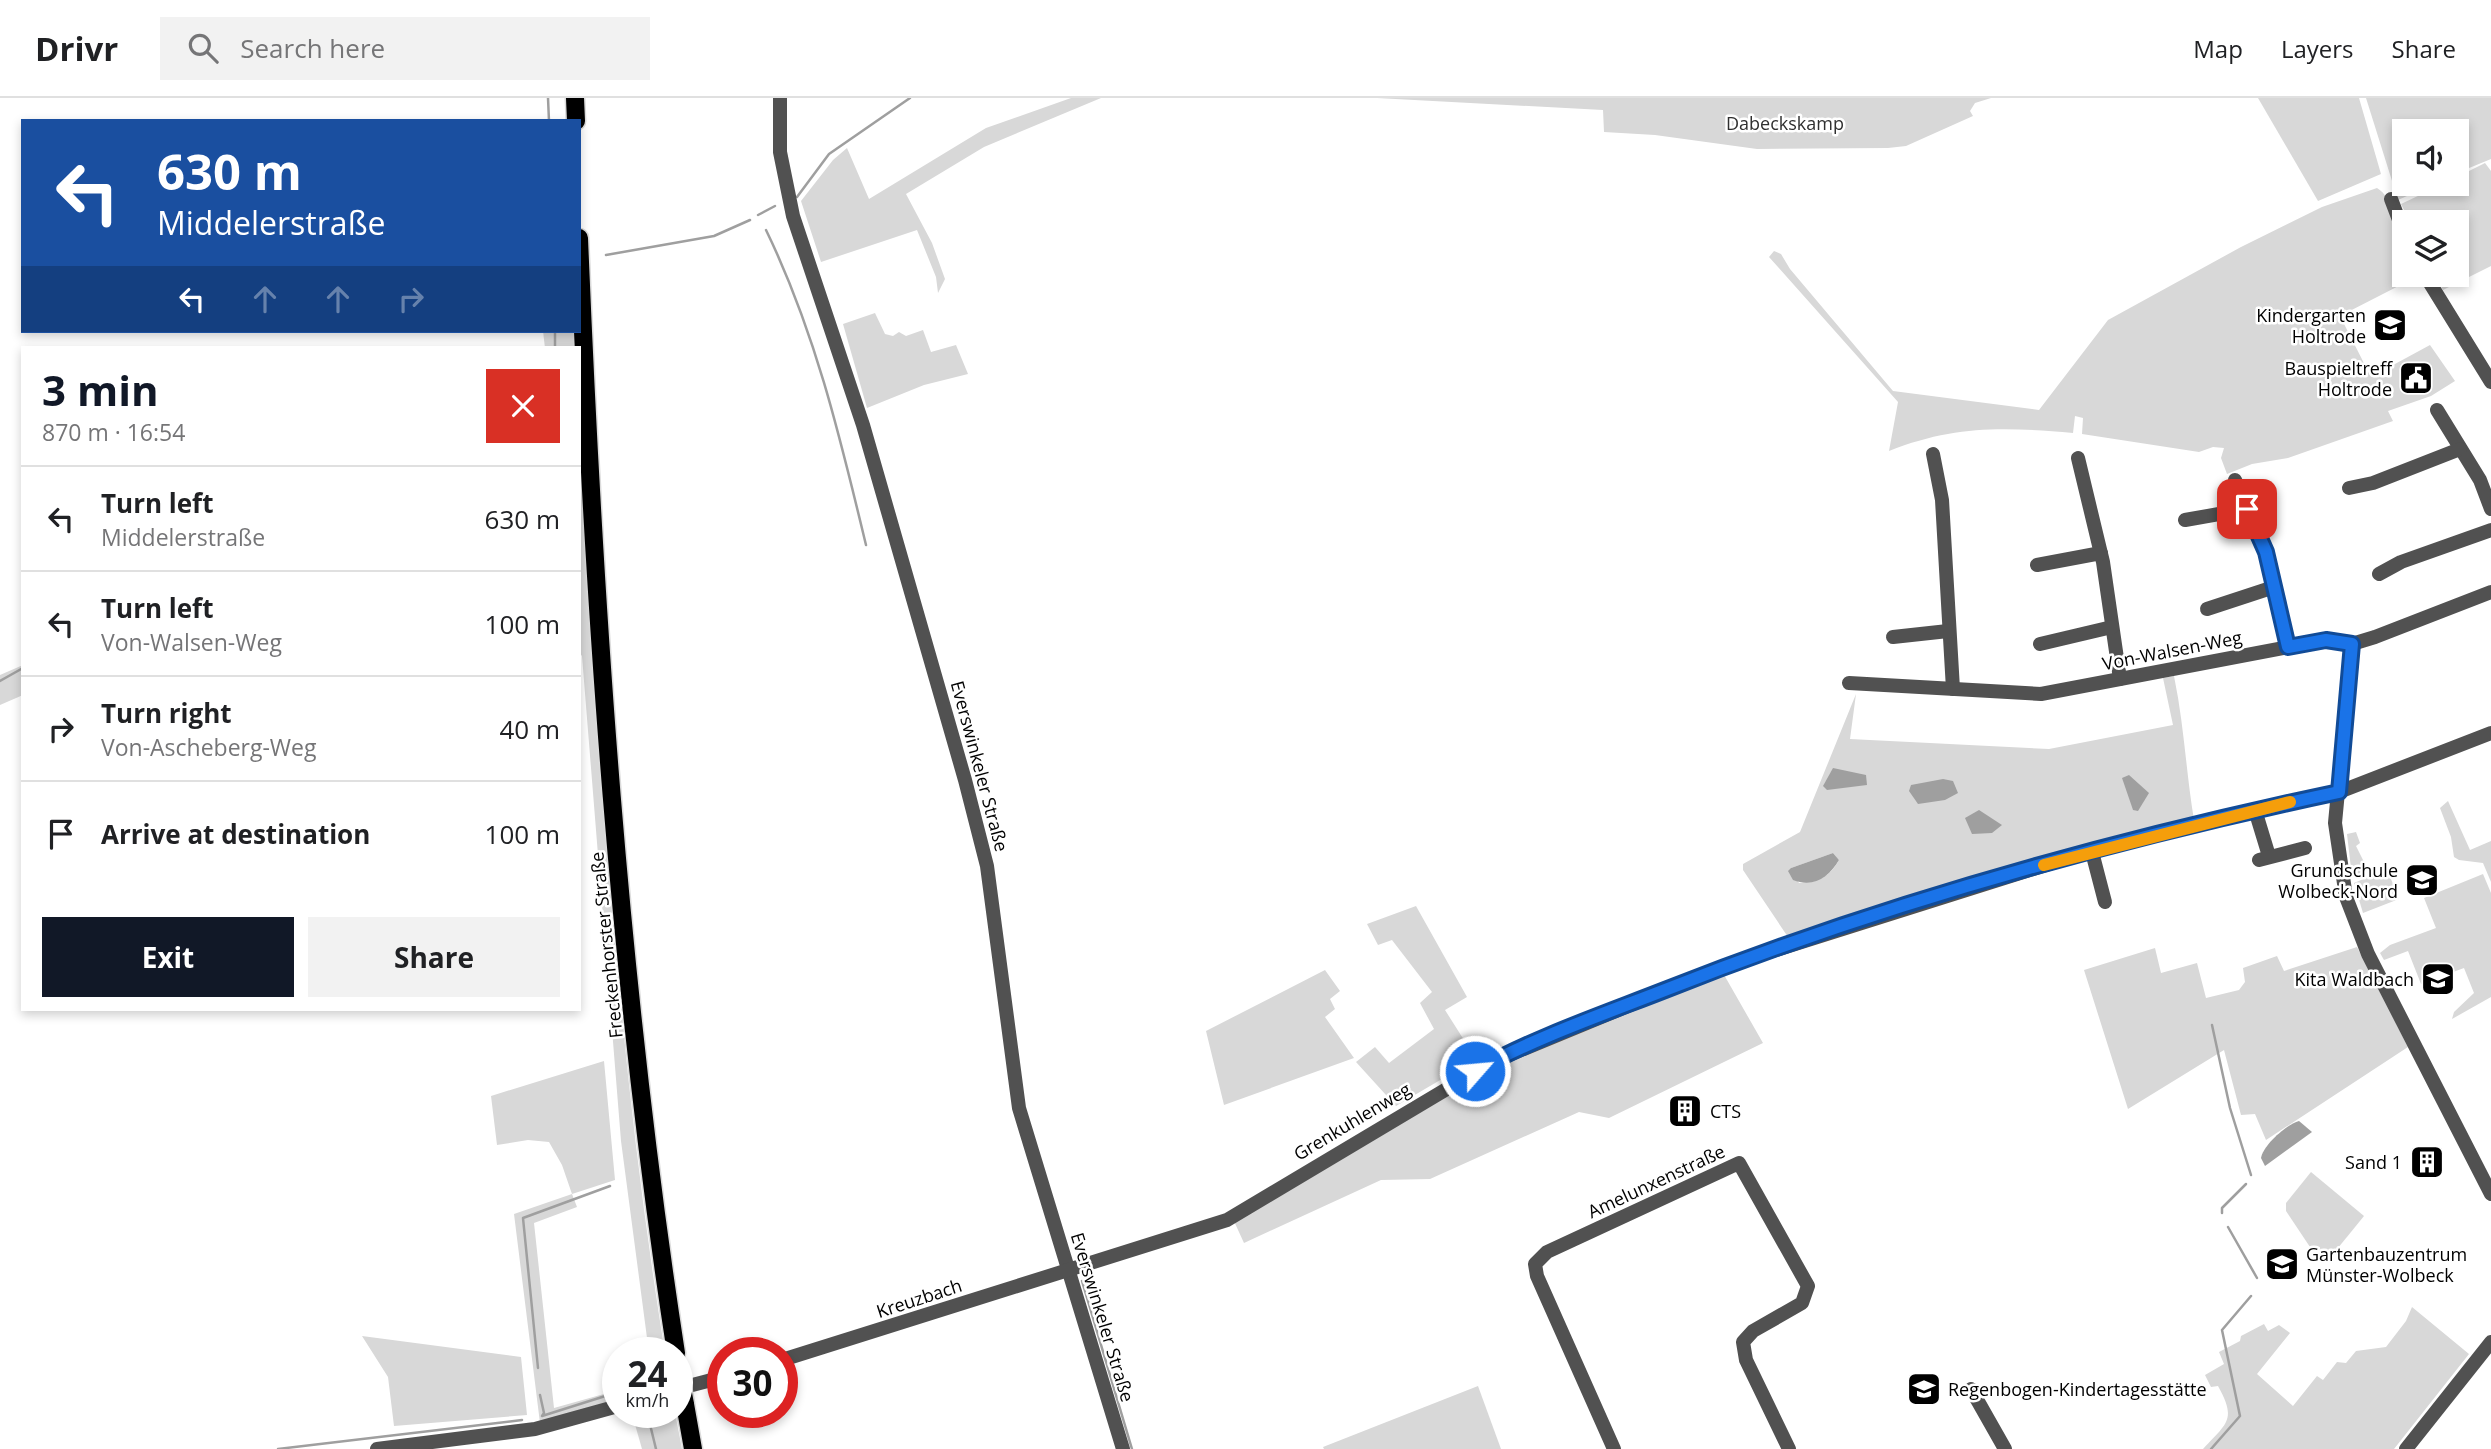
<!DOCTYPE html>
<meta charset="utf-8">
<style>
body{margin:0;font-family:"Open Sans",sans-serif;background:#f2f2f2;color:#202124;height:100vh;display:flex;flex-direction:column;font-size:26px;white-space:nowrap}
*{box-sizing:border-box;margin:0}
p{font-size:23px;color:#757577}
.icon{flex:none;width:38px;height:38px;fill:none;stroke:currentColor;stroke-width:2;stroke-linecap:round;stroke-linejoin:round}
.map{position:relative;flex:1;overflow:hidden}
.details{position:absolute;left:21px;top:248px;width:560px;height:665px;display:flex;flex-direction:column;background:#fff;border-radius:0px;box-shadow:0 4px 10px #0003}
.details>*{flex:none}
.banner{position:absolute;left:21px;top:21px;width:560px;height:214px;border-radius:0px;box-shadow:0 4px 10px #0003;background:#1a4fa0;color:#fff;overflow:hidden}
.buttons{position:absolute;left:2392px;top:21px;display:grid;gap:14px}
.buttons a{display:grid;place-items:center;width:77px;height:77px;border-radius:0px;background:#fff;box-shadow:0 4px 10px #0003;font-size:35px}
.speed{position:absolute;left:602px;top:1239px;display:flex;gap:14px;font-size:35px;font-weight:700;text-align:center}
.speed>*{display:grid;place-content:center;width:91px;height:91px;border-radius:50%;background:#fff;box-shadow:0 4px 10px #0003;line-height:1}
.speed small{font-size:18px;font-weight:400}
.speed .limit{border:10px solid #d22;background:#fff;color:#111}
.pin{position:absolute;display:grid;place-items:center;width:60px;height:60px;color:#fff;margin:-30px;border-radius:14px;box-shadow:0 4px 10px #0006}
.me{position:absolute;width:77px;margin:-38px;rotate:63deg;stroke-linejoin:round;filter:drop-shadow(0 0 5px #0008)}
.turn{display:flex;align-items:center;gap:24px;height:147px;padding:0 21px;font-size:32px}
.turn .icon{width:91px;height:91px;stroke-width:2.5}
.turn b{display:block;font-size:49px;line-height:60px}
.lanes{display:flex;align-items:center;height:66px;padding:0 21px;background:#0003;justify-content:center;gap:35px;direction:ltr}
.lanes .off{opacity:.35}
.round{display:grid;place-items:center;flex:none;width:74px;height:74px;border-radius:0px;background:#f2f2f2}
.headline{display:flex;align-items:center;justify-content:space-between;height:119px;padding:0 21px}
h1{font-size:42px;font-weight:700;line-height:52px;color:#111827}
.cta{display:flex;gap:14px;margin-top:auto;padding:14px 21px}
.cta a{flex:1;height:80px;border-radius:0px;background:#111827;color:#fff;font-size:28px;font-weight:700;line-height:80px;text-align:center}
.cta a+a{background:#f2f2f2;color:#202124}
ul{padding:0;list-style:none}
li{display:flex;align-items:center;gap:21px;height:105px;padding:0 21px;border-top:2px solid #e0e0e0}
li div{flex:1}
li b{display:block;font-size:26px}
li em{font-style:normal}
header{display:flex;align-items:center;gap:42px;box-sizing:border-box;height:98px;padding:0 35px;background:#fff;border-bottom:2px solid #e0e0e0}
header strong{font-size:33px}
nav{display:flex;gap:38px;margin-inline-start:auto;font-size:24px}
.search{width:490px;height:63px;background:#f2f2f2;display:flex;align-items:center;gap:18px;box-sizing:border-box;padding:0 24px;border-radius:0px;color:#757577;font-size:26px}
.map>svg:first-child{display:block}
.green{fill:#d8d8d8;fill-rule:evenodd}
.water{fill:#9f9f9f}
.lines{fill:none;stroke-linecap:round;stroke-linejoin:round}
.stream{stroke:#9f9f9f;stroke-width:2.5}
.major-casing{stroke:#dbdbdb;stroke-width:21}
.minor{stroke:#515151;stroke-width:14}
.major{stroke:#000;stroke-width:18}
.major-bridge-casing{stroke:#dbdbdb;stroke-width:21;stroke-linecap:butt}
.major-bridge{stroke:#000;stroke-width:18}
.route-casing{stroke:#114b97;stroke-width:18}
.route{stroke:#1a73e8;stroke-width:12}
.slow{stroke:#f59e0b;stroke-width:12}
.labels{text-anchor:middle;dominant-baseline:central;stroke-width:5;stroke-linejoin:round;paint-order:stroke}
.park-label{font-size:18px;fill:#2f2f2f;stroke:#fff}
.poi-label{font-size:18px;fill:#000;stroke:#fff;text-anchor:end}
.street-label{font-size:18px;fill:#000;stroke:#fff}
</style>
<header>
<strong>Drivr</strong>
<div class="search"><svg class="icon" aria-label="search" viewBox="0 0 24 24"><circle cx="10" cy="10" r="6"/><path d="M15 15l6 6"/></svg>Search here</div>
<nav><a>Map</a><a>Layers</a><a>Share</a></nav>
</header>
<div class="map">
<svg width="2491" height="1351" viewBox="0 0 2491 1351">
<rect width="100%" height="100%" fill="#fff"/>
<g class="green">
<path d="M1071,0h30l-117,49 -78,47 26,49 13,36 -7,14 -2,-16 -19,-47 -96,32 -20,-61 32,-41 14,-12 22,51 117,-71z"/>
<path d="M1377,0h614l-16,5 -5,8 3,5 -67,30 -18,2 -131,1 -102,-14 -51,-3 -1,-22z"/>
<path d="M2258,0h101l22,76 -63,27z"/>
<path d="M2366,0h125v61l-34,14v-42h-53v53h30l-36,16z"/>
<path d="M2485,65l6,8v95l-48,24 -8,-15h22v-53h-47l-9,-18 42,-20h14v-7z"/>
<path d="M2377,90c20,11 27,65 27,87h16l-80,41 31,61 59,-32 25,36 -24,15 -43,15 5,10 -105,37 -36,6 -25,10 -6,-16 3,-10 -11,-1 -14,5 -117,-18 1,-16 -8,-2 -2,17c-69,-6 -119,-8 -184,18l9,-49 -129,-145 5,-6 7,3 9,15 103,122 146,19 69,-90 133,-73 81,-40z"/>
<path d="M875,215l10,21 8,2 6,-4 7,4 17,-6 8,22 25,-7 12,29 -44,11 -57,23 -24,-84z"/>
<path d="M543,233h31l1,17h-30z"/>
<path d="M579,317c18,313 36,628 86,938h-16l-28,-212 -39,-485 -3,-4z"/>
<path d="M23,567v30l-23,10v-30z"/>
<path d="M2174,578c10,48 12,96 20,144l-404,120 -47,-70v-6l57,-32 56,-138 -6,45 199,10 124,-24 -10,-47zM1833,755l6,7c-10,18 -19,20 -40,23l-8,-15z"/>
<path d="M2448,703l22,49 21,-9v41l-8,-19 -24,-3 -5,-3 -3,-20 -11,-29z"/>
<path d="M2356,734l4,11 -4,3 12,24 -16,7 -5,-43z"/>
<path d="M2387,771l12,30 -36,14 -9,-30z"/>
<path d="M2483,776l8,19v104l-39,22 2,-7 20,-19 -10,-25 -43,16 -13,-33 -24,9 -4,-7 10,-8 46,-17 -12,-30z"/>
<path d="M1416,808l51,91 -22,13 31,49 -80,47 -40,-44 19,-15 14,16 45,-34 -14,-26 12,-11 -40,-52 -14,5 -11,-21z"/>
<path d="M2357,849l51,100 -142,93 -11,-26 -14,1 -17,-65 -96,59 -44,-139 71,-22 6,25 36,-10 9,35 33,-8 6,-8 -2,-14 34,-12 7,15z"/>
<path d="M1325,872l15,21 -10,8 5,10 -10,8 29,41 -130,47 -18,-74z"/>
<path d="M1723,875l40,70 -154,75 -30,-6 -149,67 -49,1 -137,63 -11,-24 260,-151z"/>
<path d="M604,963l11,119 -43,14 5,13 -43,16 20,185 64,-18v12l-78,21 -26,-209 58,-20 -10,-29 -13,-23 -21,-2 -31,5 -6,-49z"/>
<path d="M2311,1074l53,44 -35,43 -5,1 -8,-4 -30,-45v-8z"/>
<path d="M2412,1209l57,47 -75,95h-191c24,-26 34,-29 15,-63l-7,1 -6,-12 19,-11 -5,-12 21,-11 1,-5 23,-12 4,7 11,-6 11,8 -33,41 36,32 24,-30 6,4 14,-18 9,1 10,-12 30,-4 20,-26z"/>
<path d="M362,1238l159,21 6,58 -133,11 -6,-49z"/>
<path d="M1478,1288l23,63h-177l-1,-2z"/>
<path d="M640,1314h35l7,37h-40l-8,-28z"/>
</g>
<g class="water">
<path d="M1833,670l33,7 1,10 -40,5 -4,-4z"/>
<path d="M2129,677l20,18 -11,18 -5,-1 -11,-32z"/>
<path d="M1943,681l10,2 5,12 -13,7 -27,4 -9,-13 2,-6z"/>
<path d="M1979,712l23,15 -10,8 -20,1 -7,-16z"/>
<path d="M1833,755l6,7c-10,17 -25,28 -46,20l-5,-9 3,-3z"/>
<path d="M2299,1023l13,11 -47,34 -4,-8c2,-13 26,-34 38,-37z"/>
</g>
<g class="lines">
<g class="stream">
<path d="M548,0l1,23"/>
<path d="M797,99l32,-43 81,-56"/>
<path d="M758,117l17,-9"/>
<path d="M766,132c49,101 74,207 100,315"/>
<path d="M606,157l108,-19 36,-16"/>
<path d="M555,233v17"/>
<path d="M0,583l23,-13"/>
<path d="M2212,927l18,83 21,67"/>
<path d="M2222,1115v-5l24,-24"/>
<path d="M2228,1129l29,51"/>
<path d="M1082,1183l50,168"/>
<path d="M538,1270l-15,-150 87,-32"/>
<path d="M540,1297l4,18 -2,3 76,-24"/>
<path d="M647,1314l9,37"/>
<path d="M278,1351l244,-29"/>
<path d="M2211,1351l29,-33 -18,-86 29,-34"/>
</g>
<g class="major-casing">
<g id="major">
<path d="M575,0l1,23"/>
<path d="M579,140c15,372 40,746 97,1115"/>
<path d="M685,1306l8,45"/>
</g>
</g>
<g class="minor">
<path d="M780,0v54l13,64 70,209 102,355 22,86 32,242 104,341"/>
<path d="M2391,101l13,34"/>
<path d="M2425,177l66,107"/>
<path d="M2437,312l43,70 11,29"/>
<path d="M1933,356l9,46 11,189"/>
<path d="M2078,360l25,104 17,117"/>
<path d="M2235,382l31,72 22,95"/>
<path d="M2349,390l24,-5 87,-34"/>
<path d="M2185,422l62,-11"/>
<path d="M2037,467l64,-12"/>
<path d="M2379,476l22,-12 90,-32"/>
<path d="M2207,511l67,-22"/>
<path d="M1893,539l55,-6"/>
<path d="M2040,546l72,-17"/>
<path d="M2352,546l-17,179 11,74 22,57 123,240"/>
<path d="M1849,585l192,11 285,-54 26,4 23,-7 116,-45"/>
<path d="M2255,712l14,46"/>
<path d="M2092,754l13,50"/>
<path d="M2259,762l46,-12"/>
<path d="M782,1262l445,-140 265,-158 233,-96 343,-108 147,-39 124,-27 152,-59"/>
<path d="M677,1291l46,-12"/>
<path d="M1971,1291l34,60"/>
<path d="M377,1351l158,-20 83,-23"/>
<path d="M1614,1351l-77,-173 -2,-12 12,-12 192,-89 69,123 -6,17 -49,28 -10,11 3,18 43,89"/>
<path d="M2406,1351l85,-107"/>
</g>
<use href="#major" class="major"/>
<g class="major-bridge-casing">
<path id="major-bridge" d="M679,1275l6,31"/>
</g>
<use href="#major-bridge" class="major-bridge"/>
</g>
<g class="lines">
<g class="route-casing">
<path id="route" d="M1475,973c59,-33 126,-56 190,-81 214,-85 448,-150 674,-198l13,-148 -26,-4 -38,7 -22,-95 -19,-43"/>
</g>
<use href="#route" class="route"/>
<path class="slow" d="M2044,767l246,-63"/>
</g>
<defs>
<g id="school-square" transform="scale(1.75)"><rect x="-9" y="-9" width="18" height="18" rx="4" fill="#000" stroke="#fff"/><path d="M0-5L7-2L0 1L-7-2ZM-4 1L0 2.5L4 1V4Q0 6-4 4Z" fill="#fff"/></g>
<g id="civic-square" transform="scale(1.75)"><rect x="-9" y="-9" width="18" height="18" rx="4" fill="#000" stroke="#fff"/><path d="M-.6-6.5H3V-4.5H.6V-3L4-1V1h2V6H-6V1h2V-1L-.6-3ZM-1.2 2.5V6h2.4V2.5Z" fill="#fff"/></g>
<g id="building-square" transform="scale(1.75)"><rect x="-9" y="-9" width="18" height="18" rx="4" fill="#000" stroke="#fff"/><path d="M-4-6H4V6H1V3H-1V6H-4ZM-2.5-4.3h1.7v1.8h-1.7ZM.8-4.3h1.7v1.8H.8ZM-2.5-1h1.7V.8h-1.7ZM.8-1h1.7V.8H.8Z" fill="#fff"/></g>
<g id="university-square" transform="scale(1.75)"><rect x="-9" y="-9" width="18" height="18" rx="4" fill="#000" stroke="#fff"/><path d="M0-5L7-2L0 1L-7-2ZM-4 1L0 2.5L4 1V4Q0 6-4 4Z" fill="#fff"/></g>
</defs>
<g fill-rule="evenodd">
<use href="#school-square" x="2390" y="227"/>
<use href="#civic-square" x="2416" y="280"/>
<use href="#school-square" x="2422" y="782"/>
<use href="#school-square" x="2438" y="881"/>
<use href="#building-square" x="1685" y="1013"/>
<use href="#building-square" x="2427" y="1064"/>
<use href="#university-square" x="2282" y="1166"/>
<use href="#school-square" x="1924" y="1291"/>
</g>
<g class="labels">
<g class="park-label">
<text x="1785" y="25">Dabeckskamp</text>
</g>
<g class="poi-label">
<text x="2366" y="217">Kindergarten<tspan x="2366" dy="21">Holtrode</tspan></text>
<text x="2392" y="270">Bauspieltreff<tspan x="2392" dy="21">Holtrode</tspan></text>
<text x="2398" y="772">Grundschule<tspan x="2398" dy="21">Wolbeck-Nord</tspan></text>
<text x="2414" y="881">Kita Waldbach</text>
<text x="1710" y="1013" text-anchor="start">CTS</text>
<text x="2402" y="1064">Sand 1</text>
<text x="2306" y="1156" text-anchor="start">Gartenbauzentrum<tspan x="2306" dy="21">Münster-Wolbeck</tspan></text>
<text x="1948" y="1291" text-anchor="start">Regenbogen-Kindertagesstätte</text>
</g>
<g class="street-label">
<text transform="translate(2172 552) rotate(-11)">Von-Walsen-Weg</text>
<text transform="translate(980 668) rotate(75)">Everswinkeler Straße</text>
<text transform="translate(606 847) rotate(-96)">Freckenhorster Straße</text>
<text transform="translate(1352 1023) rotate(-31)">Grenkuhlenweg</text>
<text transform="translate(1656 1083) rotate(-25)">Amelunxenstraße</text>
<text transform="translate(919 1200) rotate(-18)">Kreuzbach</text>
<text transform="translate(1103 1219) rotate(73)">Everswinkeler Straße</text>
</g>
</g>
</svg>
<div class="buttons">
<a><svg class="icon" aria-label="sound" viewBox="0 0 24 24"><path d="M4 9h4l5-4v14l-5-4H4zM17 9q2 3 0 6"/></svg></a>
<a><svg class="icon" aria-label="layers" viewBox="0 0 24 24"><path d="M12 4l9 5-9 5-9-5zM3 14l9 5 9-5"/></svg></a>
</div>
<div class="speed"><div>24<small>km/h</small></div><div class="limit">30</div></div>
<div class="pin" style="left:2247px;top:411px;background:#d93025"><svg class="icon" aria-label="arrive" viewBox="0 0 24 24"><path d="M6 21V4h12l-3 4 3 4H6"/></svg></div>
<svg class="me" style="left:1475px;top:973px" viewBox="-20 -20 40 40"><circle r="17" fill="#1a73e8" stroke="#fff" stroke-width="3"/><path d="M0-11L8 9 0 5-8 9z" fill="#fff"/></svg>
<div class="banner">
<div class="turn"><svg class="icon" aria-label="left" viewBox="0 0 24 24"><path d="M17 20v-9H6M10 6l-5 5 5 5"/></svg><div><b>630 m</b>Middelerstraße</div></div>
<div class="lanes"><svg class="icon" aria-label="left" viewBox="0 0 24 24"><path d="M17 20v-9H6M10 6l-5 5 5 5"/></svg><svg class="icon off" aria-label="ahead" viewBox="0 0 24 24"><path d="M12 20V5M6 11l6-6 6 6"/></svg><svg class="icon off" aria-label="ahead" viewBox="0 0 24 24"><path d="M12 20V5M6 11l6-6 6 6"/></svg><svg class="icon off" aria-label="right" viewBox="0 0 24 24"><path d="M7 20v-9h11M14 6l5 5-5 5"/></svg></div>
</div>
<section class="details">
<div class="headline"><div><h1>3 min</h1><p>870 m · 16:54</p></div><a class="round" style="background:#d93025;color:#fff"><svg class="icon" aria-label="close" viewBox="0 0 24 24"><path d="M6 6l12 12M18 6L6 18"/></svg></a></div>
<ul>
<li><svg class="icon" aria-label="left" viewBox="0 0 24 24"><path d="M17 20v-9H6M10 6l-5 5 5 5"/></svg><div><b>Turn left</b><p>Middelerstraße</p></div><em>630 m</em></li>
<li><svg class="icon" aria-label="left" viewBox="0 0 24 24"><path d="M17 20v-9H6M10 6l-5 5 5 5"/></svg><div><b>Turn left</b><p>Von-Walsen-Weg</p></div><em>100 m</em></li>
<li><svg class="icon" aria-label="right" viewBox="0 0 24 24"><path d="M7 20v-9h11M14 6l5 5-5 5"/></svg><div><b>Turn right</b><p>Von-Ascheberg-Weg</p></div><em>40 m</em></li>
<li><svg class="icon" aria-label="arrive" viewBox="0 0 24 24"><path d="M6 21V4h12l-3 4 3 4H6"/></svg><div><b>Arrive at destination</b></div><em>100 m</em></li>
</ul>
<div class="cta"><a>Exit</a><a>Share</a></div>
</section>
</div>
